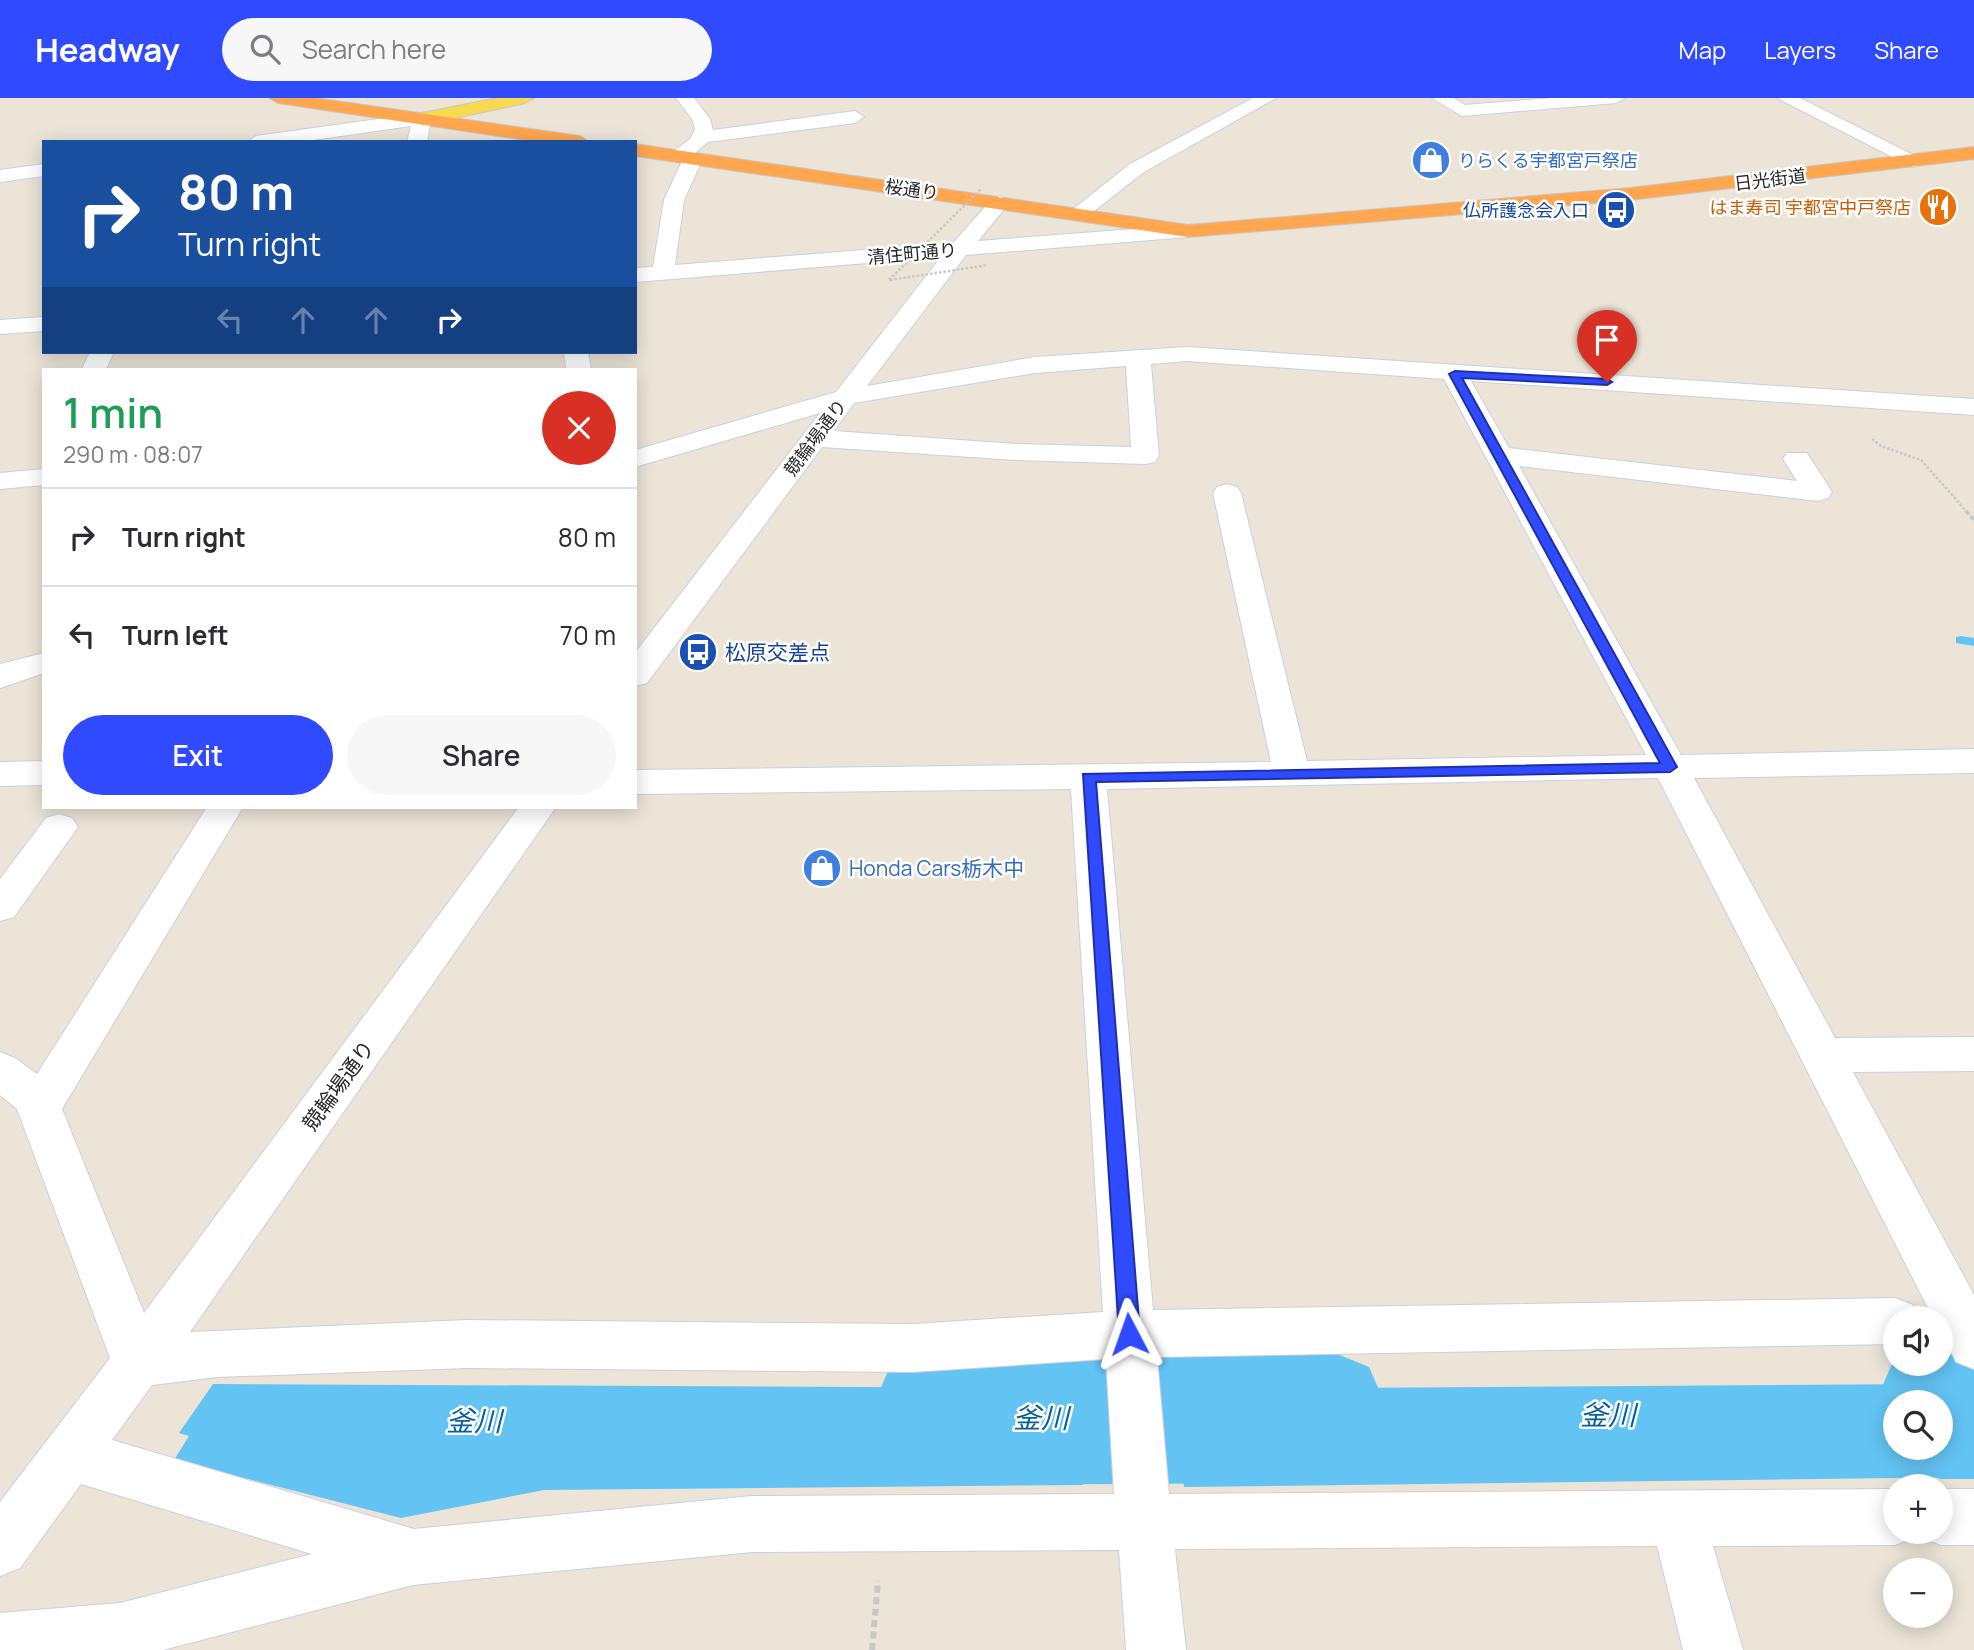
<!DOCTYPE html>
<meta charset="utf-8">
<style>
body{margin:0;font-family:Manrope,"Noto Sans JP",sans-serif;background:#f7f7f7;color:#2b2b33;height:100vh;display:flex;flex-direction:column;font-size:26px;white-space:nowrap}
*{box-sizing:border-box;margin:0}
p{font-size:23px;color:#7c7c81}
.icon{flex:none;width:38px;height:38px;fill:none;stroke:currentColor;stroke-width:2;stroke-linecap:round;stroke-linejoin:round}
.map{position:relative;flex:1;overflow:hidden}
.drawer{position:absolute;left:42px;top:270px;width:595px;height:441px;display:flex;flex-direction:column;background:#fff;border-radius:0px;box-shadow:0 4px 18px #0003}
.drawer>*{flex:none}
.hud{position:absolute;left:42px;top:42px;width:595px;height:214px;border-radius:0px;box-shadow:0 4px 18px #0003;background:#1a4fa0;color:#fff;overflow:hidden}
.tools{position:absolute;left:1883px;top:1208px;display:grid;gap:14px}
.tools a{display:grid;place-items:center;width:70px;height:70px;border-radius:50%;background:#fff;box-shadow:0 4px 18px #0003;font-size:35px}
.pin{position:absolute;display:grid;place-items:center;width:60px;height:60px;color:#fff;margin:-72px -30px;border-radius:50% 50% 50% 0;rotate:-45deg;box-shadow:0 0 7px #0007}
.pin .icon{rotate:45deg}
.me{position:absolute;width:77px;margin:-38px;rotate:356deg;stroke-linejoin:round;filter:drop-shadow(0 0 5px #0008)}
.turn{display:flex;align-items:center;gap:24px;height:147px;padding:0 21px;font-size:32px}
.turn .icon{width:91px;height:91px;stroke-width:2.5}
.turn b{display:block;font-size:49px;line-height:60px}
.lanes{display:flex;align-items:center;height:66px;padding:0 21px;background:#0003;justify-content:center;gap:35px;direction:ltr}
.lanes .off{opacity:.35}
.round{display:grid;place-items:center;flex:none;width:74px;height:74px;border-radius:37px;background:#f7f7f7}
.headline{display:flex;align-items:center;justify-content:space-between;height:119px;padding:0 21px}
h1{font-size:42px;font-weight:600;line-height:52px;color:#1e9e55}
.cta{display:flex;gap:14px;margin-top:auto;padding:14px 21px}
.cta a{flex:1;height:80px;border-radius:42px;background:#304aff;color:#fff;font-size:28px;font-weight:600;line-height:80px;text-align:center}
.cta a+a{background:#f7f7f7;color:#2b2b33}
ul{padding:0;list-style:none}
li{display:flex;align-items:center;gap:21px;height:98px;padding:0 21px;border-top:2px solid #e1e1e2}
li div{flex:1}
li b{display:block;font-size:26px}
li em{font-style:normal}
header{display:flex;align-items:center;gap:42px;box-sizing:border-box;height:98px;padding:0 35px;background:#304aff;color:#fff}
header strong{font-size:33px}
nav{display:flex;gap:38px;margin-inline-start:auto;font-size:24px}
.search{width:490px;height:63px;background:#f7f7f7;display:flex;align-items:center;gap:18px;box-sizing:border-box;padding:0 24px;border-radius:38px;color:#7c7c81;font-size:26px}
.map>svg:first-child{display:block}
.water{fill:#63c4f4}
.lines{fill:none;stroke-linecap:round;stroke-linejoin:round}
.stream{fill:#63c4f4;fill-rule:evenodd}
.river{fill:#63c4f4;fill-rule:evenodd}
.minor-casing{stroke:#cdcfe1;stroke-width:2}
.major-casing{stroke:#c7c7c7;stroke-width:2}
.highway-casing{stroke:#c7c7c7;stroke-width:2}
.path-far2{stroke:#c7c7c7;stroke-width:2.5;stroke-dasharray:2.5 2;stroke-linecap:butt}
.path-far1{stroke:#c7c7c7;stroke-width:3.5;stroke-dasharray:4.5 2.5;stroke-linecap:butt}
.path{stroke:#c7c7c7;stroke-width:6;stroke-dasharray:7 4.5;stroke-linecap:butt}
.minor{fill:#fff;fill-rule:evenodd}
.major{fill:#f7da50;fill-rule:evenodd}
.highway{fill:#ffa64e;fill-rule:evenodd}
.path-bridge{stroke:#c7c7c7;stroke-width:2.5;stroke-dasharray:2.5 2;stroke-linecap:butt}
.route{fill:#304aff;stroke:#1f30a6;stroke-width:2}
.labels{text-anchor:middle;dominant-baseline:central;stroke-width:5;stroke-linejoin:round;paint-order:stroke}
.far-shop-label{font-size:18px;fill:#366cbe;stroke:#fff;text-anchor:start}
.far-street-label{font-size:18px;fill:#272727;stroke:#fff}
.far-food-label{font-size:18px;fill:#c56008;stroke:#fff;text-anchor:end}
.far-transit-label{font-size:18px;fill:#164399;stroke:#fff;text-anchor:end}
.transit-label{font-size:21px;fill:#164399;stroke:#fff;text-anchor:start}
.shop-label{font-size:21px;fill:#366cbe;stroke:#fff;text-anchor:start}
.street-label{font-size:21px;fill:#272727;stroke:#fff}
.near-water-label{font-size:28px;font-style:italic;fill:#075f9b;stroke:#fff}
</style>
<header>
<strong>Headway</strong>
<div class="search"><svg class="icon" aria-label="search" viewBox="0 0 24 24"><circle cx="10" cy="10" r="6"/><path d="M15 15l6 6"/></svg>Search here</div>
<nav><a>Map</a><a>Layers</a><a>Share</a></nav>
</header>
<div class="map">
<svg width="1974" height="1552" viewBox="0 0 1974 1552">
<rect width="100%" height="100%" fill="#ebe4d7"/>
<g class="water">
<path d="M213,1286l863,4 7,97 -539,5 -143,28 -227,-58 15,-24 -10,-3z"/>
<path d="M1927,1286l9,18h-41v45h46v-36l32,66 -789,10 -7,-98z"/>
</g>
<g class="lines">
<path class="stream" d="M1961,538l13,2v8l-18,-3v-6z"/>
<g class="river">
<path d="M1941,1247h33v134h-33l-49,-19 -21,-48 21,-48 49,-1zM1895,1304h46v45h-46z"/>
<path d="M1320,1249l49,20 21,48 -21,48 -49,20 -382,2 -49,-20 -21,-48 21,-48 49,-20z"/>
</g>
<g class="minor-casing">
<g id="minor">
<path d="M676,0h18l16,21 3,11 142,-19 9,6 -9,6 -147,19 -13,11 8,5 -19,42 -9,65 278,-22 40,-45 7,-2 10,6 -32,39 210,-16 11,6 -11,6 -222,18 -99,131 168,-29 152,-10 787,52v16l-503,-34 38,67 288,33 -14,-22 4,-6h20l25,39 -4,6 -10,3 -299,-35 162,289 293,-6v24l-280,5 141,260 139,-1v34l-121,1 121,223v74l-18,-7 -15,-30v-14h-8l-275,-540 -551,11 46,521 742,-12 18,7 6,13h-24v26l-738,13 12,137 726,-5v42h22l-2,6 -20,8 -182,1 30,104h-60l-26,-104 -482,3 11,101h-60l-7,-100 -367,2 -339,33 -250,65h-163v-37l120,-10 192,-49 -231,-70 -61,84 -20,8v-74l110,-144 -93,-249 -17,-14v-43l15,6 22,16 170,-267h36l-181,302 82,204 375,-506h37l-366,525 277,-12 446,4 190,-12 -32,-523 -436,5v-24l636,-8 -58,-269 4,-6 10,-3 10,3 4,6 66,268 339,-6 -202,-376 -257,-18 -36,3 8,92 -4,6 -10,2 -129,-4 -194,-13 -175,236 -12,3v-33l185,-240 -185,54v-17l201,-58 105,-135 -306,25v-14l18,-1 11,-67 20,-43 -10,-6 16,-12 5,-10 -3,-10zM1126,268l5,81 -115,-3 -182,-13 20,-28 181,-30zM1106,1261l8,135 -362,2 -338,33 -302,-89 40,-55 65,-8 250,-9 446,4z"/>
<path d="M1253,0h23l-132,74 -59,46 -7,2 -11,-6 63,-50z"/>
<path d="M1432,0h22l11,7 87,-7h73l-9,5 -154,13z"/>
<path d="M1777,0h23l125,63 -10,6 -7,-2z"/>
<path d="M422,15l9,6 -4,23h-20l4,-16 -112,16h-52l9,-6z"/>
<path d="M44,66v12l-44,6v-12z"/>
<path d="M44,219v14l-44,3v-14z"/>
<path d="M90,254h24l-8,17h-24z"/>
<path d="M564,254h24l3,17h-25z"/>
<path d="M44,371v16l-44,4v-16z"/>
<path d="M44,555v20l-44,15v-24z"/>
<path d="M44,663v24l-44,1v-24z"/>
<path d="M59,716l13,4 6,9 -64,90 -14,4v-42l46,-61z"/>
<path d="M1941,1391h33v56h-33l-20,-8 -2,-6h22z"/>
</g>
</g>
<g class="major-casing">
<path id="major" d="M498,0h36l-9,5 -103,22 -9,-6 9,-6z"/>
</g>
<g class="highway-casing">
<g id="highway">
<path d="M269,0h46l265,38 9,6h-50l-261,-39z"/>
<path d="M635,46l553,81 442,-37 344,-41v12l-344,41 -442,37 -553,-81z"/>
</g>
</g>
<path class="path-far2" d="M1872,341l9,7 40,14 47,53"/>
<path class="path-far1" d="M1966,413l8,9"/>
<path class="path" d="M872,1552l6,-69"/>
<use href="#minor" class="minor"/>
<use href="#major" class="major"/>
<use href="#highway" class="highway"/>
<g class="path-bridge">
<path d="M889,182l92,-91"/>
<path d="M890,182l98,-15"/>
</g>
</g>
<path class="route" d="M1455,273l152,8 5,3 -5,3 -145,-7 215,389 -7,5 -574,10 44,552 -3,7 -8,3 -7,-3 -3,-7 -36,-560 577,-11 -211,-389z"/>
<defs>
<g id="shop-disc" transform="scale(2.0125)"><circle r="9.5" fill="#3f7fe0" stroke="#fff"/><path d="M-5-2.5h2.3a2.7 3.5 0 0 1 5.4 0H5L5.5 6h-11ZM-1.5-2.5h3a1.5 2.3 0 0 0-3 0Z" fill="#fff"/></g>
<g id="restaurant-disc" transform="scale(2.0125)"><circle r="9.5" fill="#e8710a" stroke="#fff"/><path d="M-5-6h1v4h1v-4h1v4h1v-4h1v5L-1.5 .5V6h-2V.5L-5-1ZM5-6V6H3V1.5H1.5Q1.5-4 5-6Z" fill="#fff"/></g>
<g id="bus-disc" transform="scale(2.0125)"><circle r="9.5" fill="#1a4fb4" stroke="#fff"/><path d="M-5-6H5V4H4V6H2V4H-2V6H-4V4H-5ZM-3.5-4V0h7V-4ZM-3.5 1.2v1.5H-2V1.2ZM2 1.2v1.5H3.5V1.2Z" fill="#fff"/></g>
</defs>
<g fill-rule="evenodd">
<use href="#shop-disc" x="1431" y="62"/>
<use href="#restaurant-disc" x="1938" y="109"/>
<use href="#bus-disc" x="1616" y="112"/>
<use href="#bus-disc" x="698" y="554"/>
<use href="#shop-disc" x="822" y="770"/>
</g>
<g class="labels">
<g class="far-shop-label">
<text x="1458" y="62">りらくる宇都宮戸祭店</text>
</g>
<g class="far-street-label">
<text transform="translate(1770 81) rotate(-7)">日光街道</text>
<text transform="translate(912 91) rotate(8)">桜通り</text>
<text transform="translate(912 155) rotate(-5)">清住町通り</text>
<text transform="translate(815 339) rotate(-53)">競輪場通り</text>
</g>
<g class="far-food-label">
<text x="1911" y="109">はま寿司 宇都宮中戸祭店</text>
</g>
<g class="far-transit-label">
<text x="1589" y="112">仏所護念会入口</text>
</g>
<g class="transit-label">
<text x="725" y="554">松原交差点</text>
</g>
<g class="shop-label">
<text x="849" y="770">Honda Cars栃木中</text>
</g>
<g class="street-label">
<text transform="translate(338 987) rotate(-54)">競輪場通り</text>
</g>
<g class="near-water-label">
<text x="1608" y="1316">釜川</text>
<text x="1041" y="1319">釜川</text>
<text x="474" y="1322">釜川</text>
</g>
</g>
</svg>
<div class="tools">
<a><svg class="icon" aria-label="sound" viewBox="0 0 24 24"><path d="M4 9h4l5-4v14l-5-4H4zM17 9q2 3 0 6"/></svg></a>
<a><svg class="icon" aria-label="search" viewBox="0 0 24 24"><circle cx="10" cy="10" r="6"/><path d="M15 15l6 6"/></svg></a>
<a>+</a>
<a>−</a>
</div>
<div class="pin" style="left:1607px;top:284px;background:#d93025"><svg class="icon" aria-label="arrive" viewBox="0 0 24 24"><path d="M6 21V4h12l-3 4 3 4H6"/></svg></div>
<svg class="me" style="left:1129px;top:1236px" viewBox="-20 -20 40 40"><path d="M0-17L14 15 0 8-14 15z" fill="#304aff" stroke="#fff" stroke-width="4"/></svg>
<div class="hud">
<div class="turn"><svg class="icon" aria-label="right" viewBox="0 0 24 24"><path d="M7 20v-9h11M14 6l5 5-5 5"/></svg><div><b>80 m</b>Turn right</div></div>
<div class="lanes"><svg class="icon off" aria-label="left" viewBox="0 0 24 24"><path d="M17 20v-9H6M10 6l-5 5 5 5"/></svg><svg class="icon off" aria-label="ahead" viewBox="0 0 24 24"><path d="M12 20V5M6 11l6-6 6 6"/></svg><svg class="icon off" aria-label="ahead" viewBox="0 0 24 24"><path d="M12 20V5M6 11l6-6 6 6"/></svg><svg class="icon" aria-label="right" viewBox="0 0 24 24"><path d="M7 20v-9h11M14 6l5 5-5 5"/></svg></div>
</div>
<section class="drawer">
<div class="headline"><div><h1>1 min</h1><p>290 m · 08:07</p></div><a class="round" style="background:#d93025;color:#fff"><svg class="icon" aria-label="close" viewBox="0 0 24 24"><path d="M6 6l12 12M18 6L6 18"/></svg></a></div>
<ul>
<li><svg class="icon" aria-label="right" viewBox="0 0 24 24"><path d="M7 20v-9h11M14 6l5 5-5 5"/></svg><div><b>Turn right</b></div><em>80 m</em></li>
<li><svg class="icon" aria-label="left" viewBox="0 0 24 24"><path d="M17 20v-9H6M10 6l-5 5 5 5"/></svg><div><b>Turn left</b></div><em>70 m</em></li>
</ul>
<div class="cta"><a>Exit</a><a>Share</a></div>
</section>
</div>
